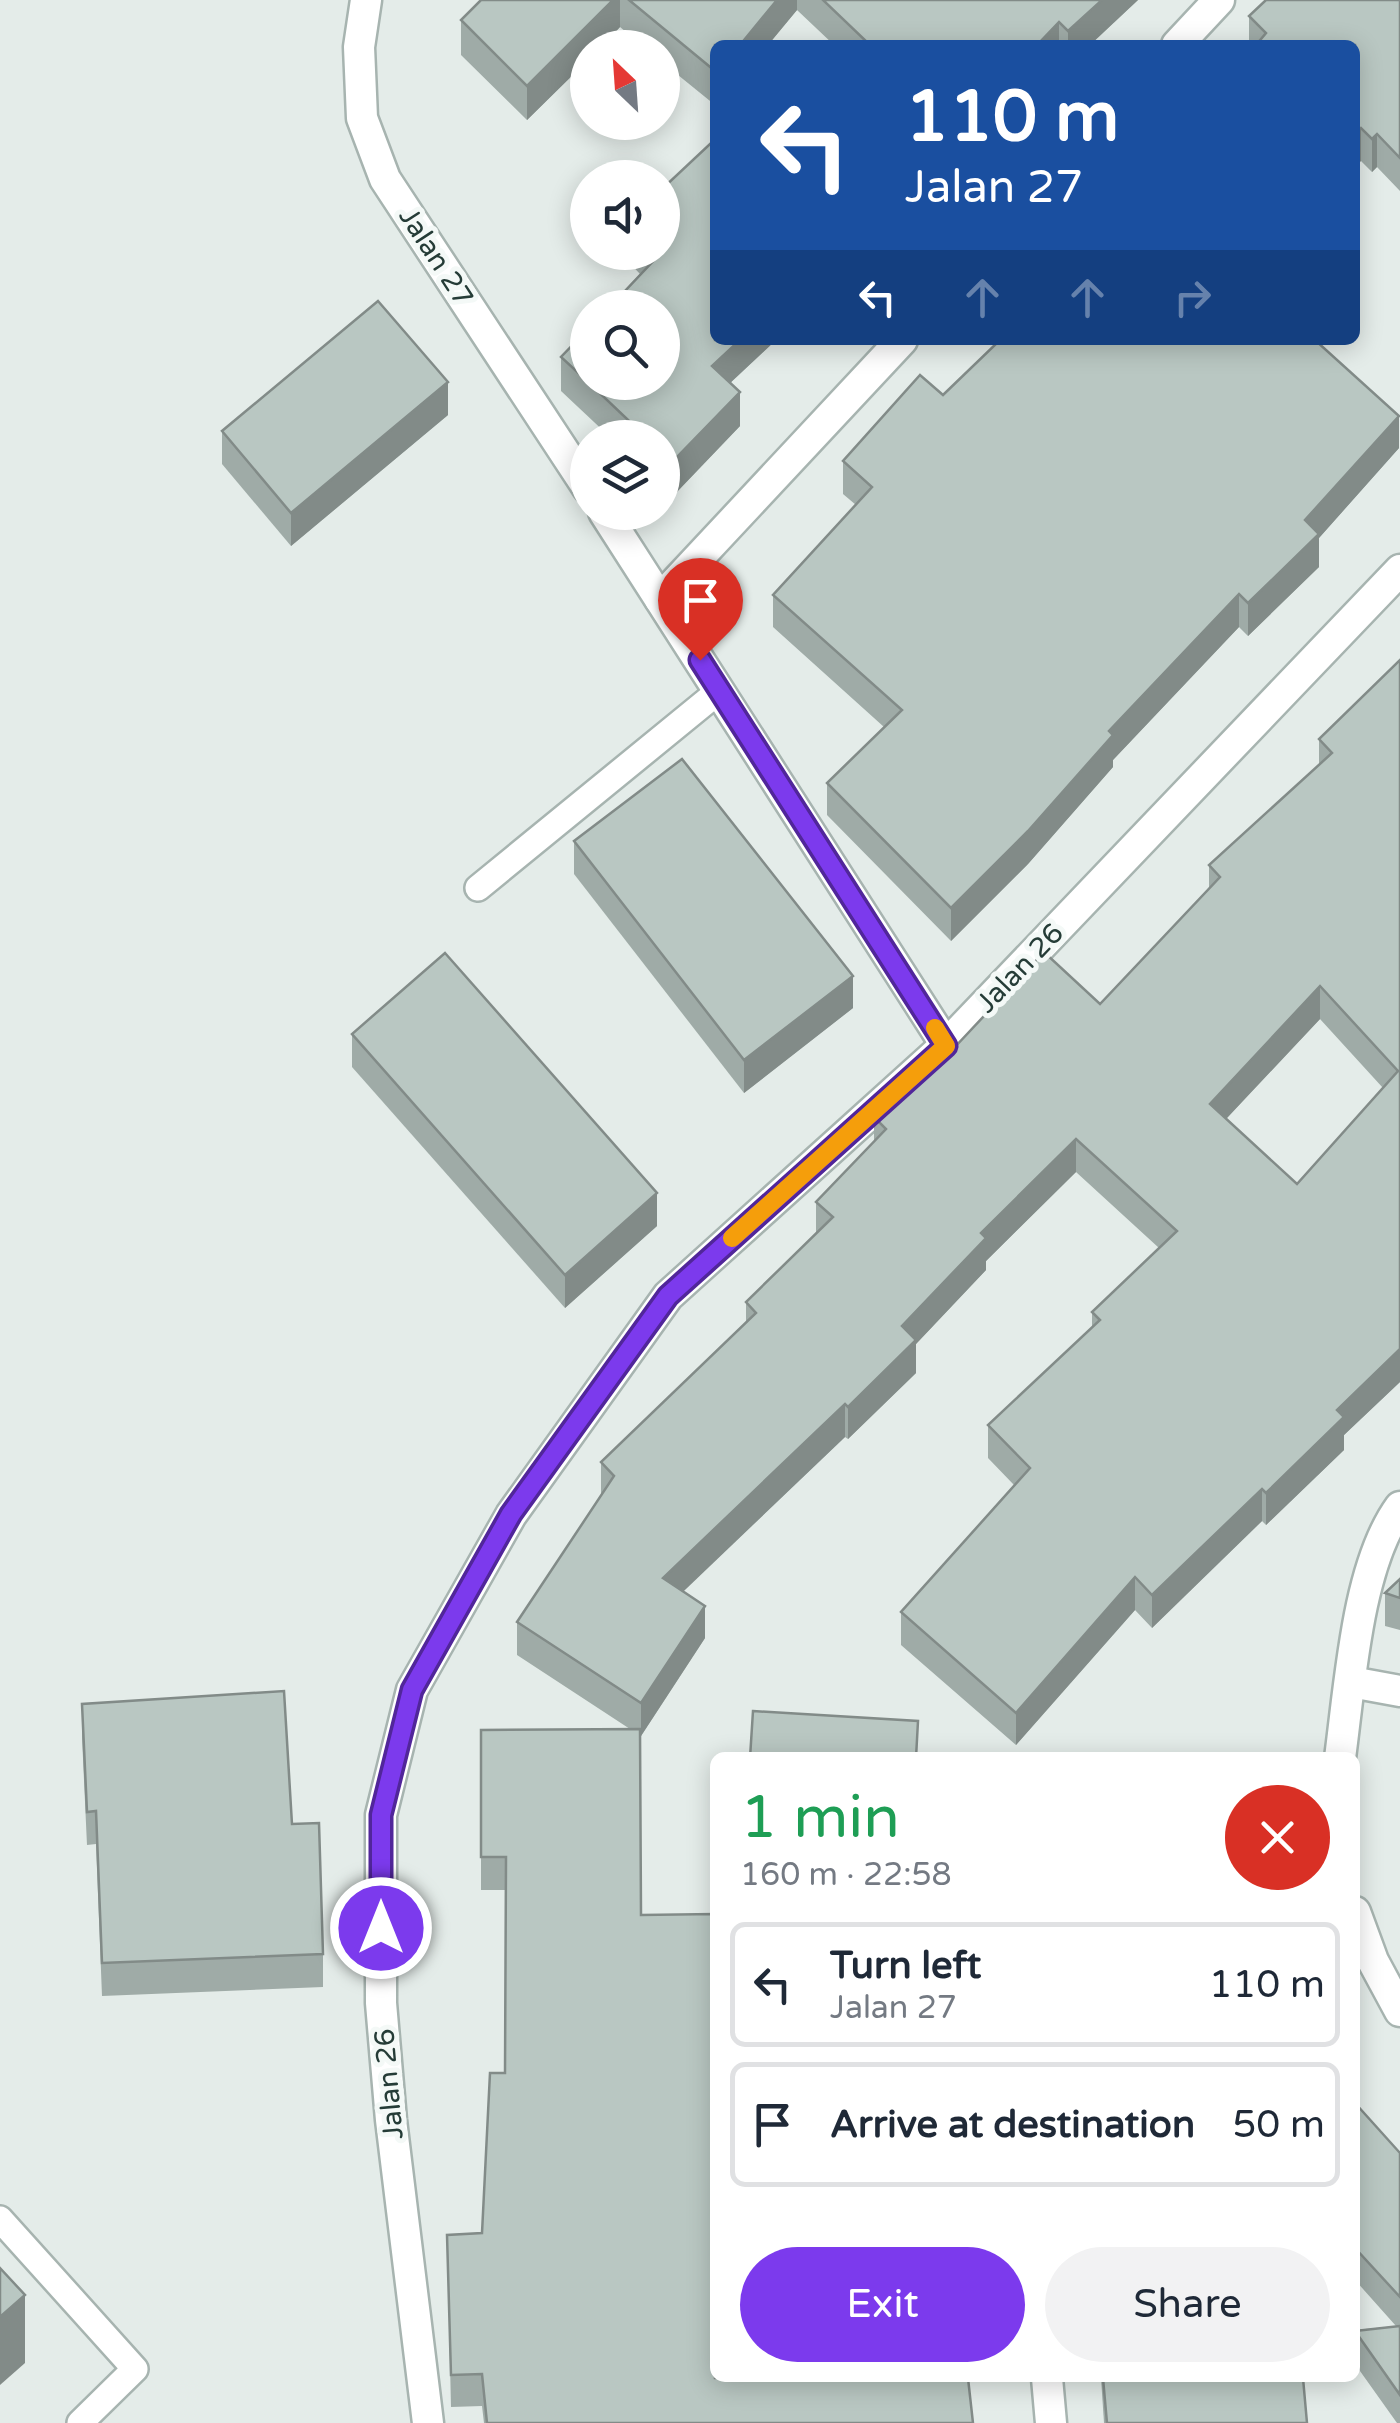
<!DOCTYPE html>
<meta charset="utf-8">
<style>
body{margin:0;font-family:"Varela Round",sans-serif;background:#f2f2f3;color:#1f2937;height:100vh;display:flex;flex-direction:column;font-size:38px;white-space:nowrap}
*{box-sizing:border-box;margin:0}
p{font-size:32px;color:#747a83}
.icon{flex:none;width:55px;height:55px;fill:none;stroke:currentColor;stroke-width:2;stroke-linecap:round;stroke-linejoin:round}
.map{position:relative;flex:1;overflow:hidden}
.side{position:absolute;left:710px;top:1752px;width:650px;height:630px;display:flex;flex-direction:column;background:#fff;border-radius:15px;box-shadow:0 5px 25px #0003}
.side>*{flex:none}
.guide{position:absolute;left:710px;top:40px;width:650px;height:305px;border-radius:15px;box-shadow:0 5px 25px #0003;background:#1a4fa0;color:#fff;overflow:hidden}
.needle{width:65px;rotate:335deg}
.buttons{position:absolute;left:570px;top:30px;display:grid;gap:20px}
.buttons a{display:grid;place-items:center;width:110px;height:110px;border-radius:50%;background:#fff;box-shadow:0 5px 25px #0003;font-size:50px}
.pin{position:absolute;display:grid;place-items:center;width:85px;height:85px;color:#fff;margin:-102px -42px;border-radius:50% 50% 50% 0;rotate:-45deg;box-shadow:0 0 10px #0007}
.pin .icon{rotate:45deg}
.me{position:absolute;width:110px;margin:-55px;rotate:0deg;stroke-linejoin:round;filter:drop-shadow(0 0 8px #0008)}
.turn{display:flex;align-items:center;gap:35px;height:210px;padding:0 30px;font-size:45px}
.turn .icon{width:130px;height:130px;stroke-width:2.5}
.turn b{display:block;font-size:70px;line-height:85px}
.lanes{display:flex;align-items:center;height:95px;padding:0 30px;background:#0003;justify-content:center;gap:50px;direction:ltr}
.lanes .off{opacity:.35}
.round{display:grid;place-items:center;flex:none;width:105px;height:105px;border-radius:52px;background:#f2f2f3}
.headline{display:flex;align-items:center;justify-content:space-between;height:170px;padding:0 30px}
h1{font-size:60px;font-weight:600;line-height:75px;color:#1e9e55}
.cta{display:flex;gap:20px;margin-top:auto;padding:20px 30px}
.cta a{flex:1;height:115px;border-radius:60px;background:#7c3aed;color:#fff;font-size:40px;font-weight:600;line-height:115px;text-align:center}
.cta a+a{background:#f2f2f3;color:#1f2937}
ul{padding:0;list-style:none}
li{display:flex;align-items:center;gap:30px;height:125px;margin:0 20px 15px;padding:0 10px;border:5px solid #e0e1e3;border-radius:15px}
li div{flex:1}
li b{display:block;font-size:38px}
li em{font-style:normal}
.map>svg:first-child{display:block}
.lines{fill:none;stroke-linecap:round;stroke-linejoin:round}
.service-casing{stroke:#a7b4b0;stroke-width:30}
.minor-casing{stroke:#a7b4b0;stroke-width:35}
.service{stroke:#fff;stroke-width:25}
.minor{stroke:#fff;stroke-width:30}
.wall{fill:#9faba7;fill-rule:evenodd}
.shaded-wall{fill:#828b88}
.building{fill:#b9c7c2;stroke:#828b88;stroke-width:2.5;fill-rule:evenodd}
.route-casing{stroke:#51269a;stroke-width:25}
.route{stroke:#7c3aed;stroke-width:18}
.slow{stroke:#f59e0b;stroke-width:18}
.labels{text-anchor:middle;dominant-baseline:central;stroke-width:10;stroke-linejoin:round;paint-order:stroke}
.street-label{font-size:28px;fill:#253c37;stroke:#f4f9f7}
</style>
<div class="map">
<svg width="1400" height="2423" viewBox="0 0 1400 2423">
<rect width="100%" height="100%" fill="#e4ece9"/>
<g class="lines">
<g class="service-casing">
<g id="service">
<path d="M478,888l241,-197"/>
<path d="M0,2219l135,150 -55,54"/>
</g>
</g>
<g class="minor-casing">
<g id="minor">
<path d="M366,0l-7,47 3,71 23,61 203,309"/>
<path d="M1177,45l42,-45"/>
<path d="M604,512l342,533"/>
<path d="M660,599l242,-259"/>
<path d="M1351,1682l49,9"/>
<path d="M1340,1758c10,-74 17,-192 60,-251"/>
<path d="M1355,1912l18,49 27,50"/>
<path d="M1047,2378l4,45"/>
<path d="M428,2423l-37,-303 -10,-117v-188l31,-125 99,-175 157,-219 278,-251 454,-475"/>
</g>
</g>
<use href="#service" class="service"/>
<use href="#minor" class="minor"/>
</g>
<g class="wall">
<path d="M481,0h657l-48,45h-256l-37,-35 -29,35h-53v60l-53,-43v-14h-17l-25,-21 -20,21h-12v12l-61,60 -66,-65v-35z"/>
<path d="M1400,0v191l-23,-24 -5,5 -11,-11 -6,-116h-106v-29z"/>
<path d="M625,252h37l53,88h61l-46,43 10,43 -67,70 -11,-10v-48h-51l-50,-47v-34l79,-83 -15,-16z"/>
<path d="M943,395l456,53 -80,90v29l-71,69 -9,-9 -126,133v7l-85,97 -77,77 -124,-126v-32l57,-56 -111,-100v-32l83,-90 -13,-11v-33z"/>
<path d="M448,415l-157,131 -69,-82v-33z"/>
<path d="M1400,660v722l-56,53v15l-78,75 -4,-4 -110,107 -17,-18 -119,135 -115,-100v-33l113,-127 -26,-27v-33l104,-98v-15l67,-64 -83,-76 -90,89v9l-70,74v29l-68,66 -3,-2 -162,154 22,47 -64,98 -1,-1 1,180 332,508h-489l-2,-17 -31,1 -4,-172 35,-2 23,-160 1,-183h-25v-160l149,-1 -113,-74v-33l84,-127v-33l145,-139v-21l70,-69v-31l58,-60v-25l65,-53 161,-60 109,-116v-23l110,-100v-26zM1320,1019l63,69 -86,96 -71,-65z"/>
<path d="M574,841l279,167 -109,85 -170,-219z"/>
<path d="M352,1034l305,192 -92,82 -213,-241z"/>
<path d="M1400,1579v51l-15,-4v-33z"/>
<path d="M82,1704l210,120 31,130v33l-221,9 -6,-152 -9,1 -5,-108z"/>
<path d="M1355,2103l45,50v270h-3l-42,-59v-34l41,-4 -41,-46z"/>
<path d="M1101,2378h202l4,45h-203z"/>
</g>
<g class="shaded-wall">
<path d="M613,0h7v27l-20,21h-12v12l-61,60v-34z"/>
<path d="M777,0h20v10l-29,35h-28z"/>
<path d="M1102,0h36l-48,45h-22v-14z"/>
<path d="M1059,22v23h-22z"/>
<path d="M1361,128v33l-6,7v-33z"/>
<path d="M1377,134v33l-5,5v-33z"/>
<path d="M740,340h36l-64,60v-34z"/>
<path d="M448,382v33l-157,131v-33z"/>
<path d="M740,392v34l-67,70v-35z"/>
<path d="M1399,416v32l-80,90v29l-71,69v-33l57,-83z"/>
<path d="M1239,594v33l-126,133v7l-85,97 -77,77v-33l158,-177z"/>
<path d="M853,976v32l-109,85v-33z"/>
<path d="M1320,986v33l-110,117v-32z"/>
<path d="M1076,1139v33l-90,89v9l-70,74v29l-68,66v-32l54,-81 79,-93z"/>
<path d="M657,1193v33l-92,82v-33z"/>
<path d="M1400,1349v33l-56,53v15l-78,75v-32l71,-83z"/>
<path d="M845,1404v33l-182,174v-33z"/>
<path d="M1262,1489v32l-110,107v-33z"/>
<path d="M1135,1577v33l-119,135v-32z"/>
<path d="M705,1606v32l-64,98v-33z"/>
<path d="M25,2295v68l-25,22v-68z"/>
</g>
<g class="building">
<path d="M481,0h132l-86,86 -66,-66z"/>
<path d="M629,0h148l-37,45h-25v26z"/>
<path d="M823,0h279l-34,31 -9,-9 -22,23h-167z"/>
<path d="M1266,0h134v158l-23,-24 -5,5 -11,-11 -6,7v-90h-99l10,-12 -17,-17z"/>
<path d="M710,144l5,5v191h25l-28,26 28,26 -67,69 -11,-9v-14h-15l-59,-56h74v-74h-53l48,-51 -5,-5h10v-63z"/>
<path d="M378,301l70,81 -157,131 -69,-82z"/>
<path d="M588,329v53l-27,-25z"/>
<path d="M1000,340h315l84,76 -94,104 14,14 -71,69 -9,-9 -130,137 4,4 -85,96 -77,77 -124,-125 75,-73 -129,-115 99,-108 -29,-26 77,-86 23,20z"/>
<path d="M1400,660v689l-63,61 7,7 -78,76 -4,-4 -110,106 -17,-18 -119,136 -115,-101 129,-144 -42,-43 112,-105 -8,-8 85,-81 -101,-92 -95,94 5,5 -84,88 14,14 -68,67 -3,-3 -182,174 42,28 -64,97 -124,-81 97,-146 -13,-14 155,-149 -10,-11 87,-85 -17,-15 70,-73 -12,-12 59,-60 6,7 105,-112 56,52 120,-127 -11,-12 123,-112 -13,-14zM1320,986l78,85 -101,113 -87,-80z"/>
<path d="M682,759l171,217 -109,84 -170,-219z"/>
<path d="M445,953l212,240 -92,82 -213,-241z"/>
<path d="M1400,1579v19l-15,-5z"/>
<path d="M284,1691l8,133 27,-1 4,131 -221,9 -6,-152 -9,1 -5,-108z"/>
<path d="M753,1711l165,10 -2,37h-166z"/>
<path d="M640,1729l1,186 74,-1v464h253l5,45h-486l-5,-49 -31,1 -4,-140 35,-2 8,-160h15l1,-216h-25v-127z"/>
<path d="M1355,2103l45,50v144l-45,-49z"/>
<path d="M0,2268l25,27 -25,22z"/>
<path d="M1400,2326v69l-45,-64z"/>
<path d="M1103,2378h200l4,45h-200z"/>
</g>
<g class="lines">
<g class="route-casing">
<path id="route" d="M381,1928v-113l31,-125 99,-176 157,-218 278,-250 -246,-386"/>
</g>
<use href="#route" class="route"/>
<path class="slow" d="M732,1238l214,-192 -11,-18"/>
</g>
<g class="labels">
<g class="street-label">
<text transform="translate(436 257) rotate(57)">Jalan 27</text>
<text transform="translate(1020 968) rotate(-46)">Jalan 26</text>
<text transform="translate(389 2084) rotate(-95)">Jalan 26</text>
</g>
</g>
</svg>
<div class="buttons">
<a><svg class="needle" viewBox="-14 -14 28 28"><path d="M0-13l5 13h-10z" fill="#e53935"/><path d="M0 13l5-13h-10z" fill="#747a83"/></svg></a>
<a><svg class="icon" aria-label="sound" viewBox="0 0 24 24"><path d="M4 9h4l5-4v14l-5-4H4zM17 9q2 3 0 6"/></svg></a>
<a><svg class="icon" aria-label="search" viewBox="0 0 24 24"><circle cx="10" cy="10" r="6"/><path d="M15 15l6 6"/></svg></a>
<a><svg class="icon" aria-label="layers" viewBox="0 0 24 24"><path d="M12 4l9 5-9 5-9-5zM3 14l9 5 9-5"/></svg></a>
</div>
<div class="pin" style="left:700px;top:660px;background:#d93025"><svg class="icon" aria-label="arrive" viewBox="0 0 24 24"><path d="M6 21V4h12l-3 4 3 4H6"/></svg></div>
<svg class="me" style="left:381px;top:1928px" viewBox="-20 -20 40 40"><circle r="17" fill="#7c3aed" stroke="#fff" stroke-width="3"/><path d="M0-11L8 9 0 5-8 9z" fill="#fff"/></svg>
<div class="guide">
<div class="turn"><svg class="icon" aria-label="left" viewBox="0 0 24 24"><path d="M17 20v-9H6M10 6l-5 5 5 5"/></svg><div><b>110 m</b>Jalan 27</div></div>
<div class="lanes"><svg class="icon" aria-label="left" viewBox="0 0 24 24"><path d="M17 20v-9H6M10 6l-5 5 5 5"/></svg><svg class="icon off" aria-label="ahead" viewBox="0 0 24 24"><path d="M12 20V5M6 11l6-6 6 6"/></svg><svg class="icon off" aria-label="ahead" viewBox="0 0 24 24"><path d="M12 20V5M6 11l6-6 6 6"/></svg><svg class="icon off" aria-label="right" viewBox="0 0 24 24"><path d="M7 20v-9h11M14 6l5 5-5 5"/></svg></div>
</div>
<section class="side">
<div class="headline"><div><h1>1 min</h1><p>160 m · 22:58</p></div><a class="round" style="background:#d93025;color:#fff"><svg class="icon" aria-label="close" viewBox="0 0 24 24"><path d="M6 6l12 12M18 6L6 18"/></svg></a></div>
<ul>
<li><svg class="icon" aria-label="left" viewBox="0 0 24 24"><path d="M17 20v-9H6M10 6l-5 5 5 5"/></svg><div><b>Turn left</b><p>Jalan 27</p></div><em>110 m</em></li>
<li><svg class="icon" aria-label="arrive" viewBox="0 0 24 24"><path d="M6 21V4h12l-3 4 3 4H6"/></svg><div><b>Arrive at destination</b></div><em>50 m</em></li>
</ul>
<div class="cta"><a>Exit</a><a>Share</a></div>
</section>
</div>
